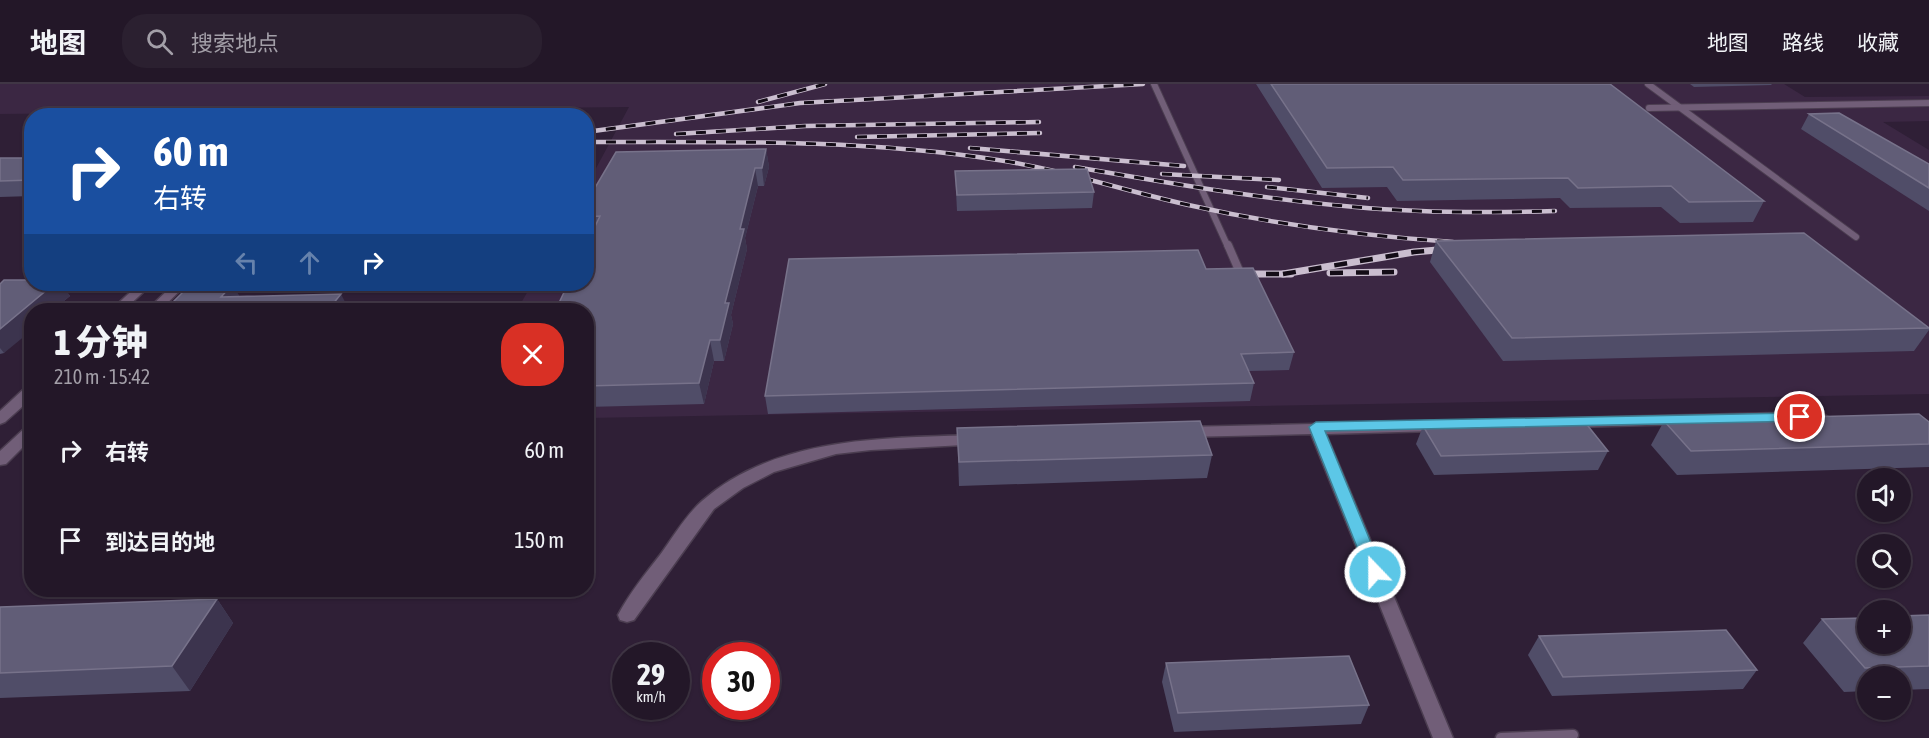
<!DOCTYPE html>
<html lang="zh">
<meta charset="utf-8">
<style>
body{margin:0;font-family:"Asap Condensed","Noto Sans SC",sans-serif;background:#2b2030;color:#f1f3f6;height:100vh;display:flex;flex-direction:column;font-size:22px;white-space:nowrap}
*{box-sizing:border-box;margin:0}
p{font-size:20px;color:#a39fa8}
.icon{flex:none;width:33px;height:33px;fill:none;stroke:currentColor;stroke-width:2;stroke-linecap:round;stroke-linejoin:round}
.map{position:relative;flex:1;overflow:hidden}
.drawer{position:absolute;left:24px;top:219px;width:570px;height:294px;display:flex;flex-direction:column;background:#231728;border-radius:24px;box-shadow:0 2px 4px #0004,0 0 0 2px #403645}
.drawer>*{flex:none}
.guide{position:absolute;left:24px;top:24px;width:570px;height:183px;border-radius:24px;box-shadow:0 2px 4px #0004,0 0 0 2px #403645;background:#1a4fa0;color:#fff;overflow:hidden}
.tools{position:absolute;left:1857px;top:384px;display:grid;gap:12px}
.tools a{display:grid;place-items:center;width:54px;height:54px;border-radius:50%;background:#231728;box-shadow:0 2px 4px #0004,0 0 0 2px #403645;font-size:30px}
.speed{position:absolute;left:612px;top:558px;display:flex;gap:12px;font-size:30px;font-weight:700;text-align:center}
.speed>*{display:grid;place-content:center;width:78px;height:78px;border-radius:50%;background:#231728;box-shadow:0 2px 4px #0004,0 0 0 2px #403645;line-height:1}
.speed small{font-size:15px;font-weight:400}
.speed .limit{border:9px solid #d22;background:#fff;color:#111}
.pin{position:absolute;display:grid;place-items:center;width:51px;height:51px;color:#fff;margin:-26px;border:3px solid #fff;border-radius:50%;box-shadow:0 2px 6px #0007}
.me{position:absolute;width:66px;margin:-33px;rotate:338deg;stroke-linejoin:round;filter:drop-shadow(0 0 4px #0008)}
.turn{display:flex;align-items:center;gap:21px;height:126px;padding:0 30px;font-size:27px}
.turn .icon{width:78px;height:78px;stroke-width:2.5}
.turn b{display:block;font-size:42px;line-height:51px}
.lanes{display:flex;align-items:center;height:57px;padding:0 30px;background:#0003;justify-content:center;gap:30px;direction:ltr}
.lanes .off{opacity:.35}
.round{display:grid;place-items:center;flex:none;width:63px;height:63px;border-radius:24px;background:#2b2030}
.head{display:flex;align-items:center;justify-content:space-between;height:102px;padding:0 30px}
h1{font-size:36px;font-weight:800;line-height:45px}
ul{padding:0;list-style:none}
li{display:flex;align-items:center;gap:18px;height:90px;padding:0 30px}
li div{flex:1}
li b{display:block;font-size:22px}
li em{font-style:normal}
header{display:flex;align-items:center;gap:36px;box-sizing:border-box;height:84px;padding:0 30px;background:#231728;border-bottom:2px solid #403645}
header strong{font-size:28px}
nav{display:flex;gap:33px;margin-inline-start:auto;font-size:21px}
.search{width:420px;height:54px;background:#2b2030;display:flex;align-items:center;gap:15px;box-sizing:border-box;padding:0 21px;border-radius:24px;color:#a39fa8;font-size:22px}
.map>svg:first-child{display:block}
.built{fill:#3b2743}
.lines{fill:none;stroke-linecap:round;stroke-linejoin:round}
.service-far2-casing{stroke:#4b3d50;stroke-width:8}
.service-far1-casing{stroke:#4b3d50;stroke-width:10}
.service-casing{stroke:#4b3d50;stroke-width:13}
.minor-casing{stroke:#4b3d50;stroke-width:3}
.service-far2{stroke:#715e78;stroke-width:6}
.service-far1{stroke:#715e78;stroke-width:8}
.service{stroke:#715e78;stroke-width:10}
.minor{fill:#715e78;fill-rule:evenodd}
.rail-far1-casing{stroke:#cabecf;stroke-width:4.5}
.rail-casing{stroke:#cabecf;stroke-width:7}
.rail-far1{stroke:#130c16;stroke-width:3;stroke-dasharray:10;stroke-linecap:butt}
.rail{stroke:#130c16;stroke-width:4.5;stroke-dasharray:13;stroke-linecap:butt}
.wall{fill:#504d68}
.shaded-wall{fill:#3c344e}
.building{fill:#615d77;stroke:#77728a;stroke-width:1.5}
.route{fill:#5cc7e7;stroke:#3c8196;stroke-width:1.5}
</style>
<header>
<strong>地图</strong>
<div class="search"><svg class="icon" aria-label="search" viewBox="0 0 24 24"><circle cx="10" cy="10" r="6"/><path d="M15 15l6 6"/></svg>搜索地点</div>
<nav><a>地图</a><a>路线</a><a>收藏</a></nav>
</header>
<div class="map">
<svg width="1929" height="654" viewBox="0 0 1929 654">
<rect width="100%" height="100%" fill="#2f1f36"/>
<path class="built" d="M0,0h1784l21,13 124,-1v25l-46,1 46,28v244l-1342,24 -1,-108h-69l15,-26h54l1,-99 42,-78 -629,7z"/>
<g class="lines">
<g class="service-far2-casing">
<g id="service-far2">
<path d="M1154,0l74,163"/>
<path d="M1648,0l208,153"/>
<path d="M1649,24l280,-5"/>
</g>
</g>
<g class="service-far1-casing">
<path id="service-far1" d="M1228,161l10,23"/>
</g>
<g class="service-casing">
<path id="service" d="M1501,654l72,-3"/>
</g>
<g class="minor-casing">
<g id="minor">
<path d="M139,200h13l-28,26h-13z"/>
<path d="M174,200h13l-27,26h-13z"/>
<path d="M32,301v13l-27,24 -5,2v-13l27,-25z"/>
<path d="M1820,328l8,5 -3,3 -499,14 127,304h-20l-122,-304 -127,3 -8,-5 8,-5z"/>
<path d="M32,340v14l-26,26 -6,1v-14l27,-25z"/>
<path d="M977,351l5,1 3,4 -3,4 -111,6 -35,4 -62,18 -31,16 -29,21 -80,111 -7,2 -7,-2 -2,-5c11,-21 27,-41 42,-60 13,-18 26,-40 42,-54 74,-65 183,-63 275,-66z"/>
</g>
</g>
<use href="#service-far2" class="service-far2"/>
<use href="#service-far1" class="service-far1"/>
<use href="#service" class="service"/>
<use href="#minor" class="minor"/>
<g class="rail-far1-casing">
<g id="rail-far1">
<path d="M758,18l67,-18"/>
<path d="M586,48l214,-29 343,-19"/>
<path d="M676,50l129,-8 234,-4"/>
<path d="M857,53l183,-4"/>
<path d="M586,58c137,0 276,-3 412,18 66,10 130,32 195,46 85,19 172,30 260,36"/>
<path d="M970,64l214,18"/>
<path d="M1075,83c93,16 186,32 280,40 66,6 133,6 200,4"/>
<path d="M1162,90l117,6"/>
<path d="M1267,103l101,11"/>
</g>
</g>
<g class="rail-casing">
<g id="rail">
<path d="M1330,189l64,-1"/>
<path d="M1240,190h51"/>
<path d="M1283,190l131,-22 35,-3"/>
</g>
</g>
<use href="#rail-far1" class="rail-far1"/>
<use href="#rail" class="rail"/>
</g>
<g class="wall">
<path d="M1256,0h354l154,117 -11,21 -73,1 -19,-16 -91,1 -10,-10 -163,3 -10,-14 -65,1z"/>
<path d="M1690,0h82l-1,1 -77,2z"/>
<path d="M1809,30l120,50v47l-128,-82z"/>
<path d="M766,65l3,18 -5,19h-6l-13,52 2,11 -16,66 2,9 -9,37h-10l-10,43 -118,3v-97l-29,-3 34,-71h-5v-33z"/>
<path d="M0,74h32v38l-32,1z"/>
<path d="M955,87l139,21 -2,16 -135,3z"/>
<path d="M1436,157l493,86v3l-15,21 -411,10 -73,-99z"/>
<path d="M1206,185l88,83 -5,18 -41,1 6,12 -4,18 -482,13 -3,-18z"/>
<path d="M0,200h61l9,12 -17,14h-21l-28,43 -4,1z"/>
<path d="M1664,337l265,1v45l-252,8 -26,-30z"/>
<path d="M1423,342l185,25 -10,19 -164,5 -18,-31z"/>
<path d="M957,344l255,27 -5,23 -248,8z"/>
<path d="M217,515l16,24 -43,68 -190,7v-91z"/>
<path d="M1929,531v74l-29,1v-14h-32v15l-24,1 -41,-49 19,-24z"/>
<path d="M1539,552l218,34 -14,19 -191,7 -24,-41z"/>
<path d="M1166,579l203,42 -8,19 -187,8 -12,-50z"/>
</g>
<g class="shaded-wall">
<path d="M766,65l3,18 -5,19 -2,-18z"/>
<path d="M755,84l3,18 -13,52 2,11 -16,66 2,9 -9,37 -4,-21 5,-37 15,-74z"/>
<path d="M54,200h7l9,12 -17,14h-21v20l-28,23 -4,-5v-19z"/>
<path d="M233,200l9,17 -21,-4z"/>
<path d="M341,210l8,16h-21z"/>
<path d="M710,256l4,21 -10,43 -5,-21z"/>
<path d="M217,515l16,24 -43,68 -18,-25z"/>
</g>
<g class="building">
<path d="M1271,0h339l154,117 -75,1 -18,-16 -93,2 -10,-10 -165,2 -10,-13 -66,1z"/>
<path d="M1839,29l90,51v24l-120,-74z"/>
<path d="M766,65l-4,19h-7l-15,61h4l-19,74h4l-9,37h-10l-11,43 -113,3v-76h-61l2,-2 30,-1 11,-23h18v-39l14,-29 -14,1v-14l30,-51z"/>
<path d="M0,74h32v22l-32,1z"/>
<path d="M1087,85l7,23 -137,3 -2,-24z"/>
<path d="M1804,149l125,95 -417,10 -76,-97z"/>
<path d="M1198,166l8,19 47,-1 41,84 -53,2 13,29 -489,13 24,-137z"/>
<path d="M4,196h28v4h22l-54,45v-45z"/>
<path d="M233,200l-12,13 120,-3 -13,16h-163l25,-25z"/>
<path d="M1919,330l10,8v22l-238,7 -27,-30z"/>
<path d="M1200,337l12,34 -253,7 -2,-34z"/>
<path d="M1584,337l24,30 -167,5 -18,-30z"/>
<path d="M217,515l-45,67 -172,7v-66z"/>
<path d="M1929,531v51l-64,2 -43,-49 46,-1v26h32v-28z"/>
<path d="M1726,546l31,40 -194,7 -24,-41z"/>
<path d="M1349,572l20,49 -191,8 -12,-50z"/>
</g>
<path class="route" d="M1800,329l6,4 -2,4 -479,10 58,141 -8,6 -8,-6 -58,-145 7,-5z"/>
</svg>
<div class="tools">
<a><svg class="icon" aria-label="sound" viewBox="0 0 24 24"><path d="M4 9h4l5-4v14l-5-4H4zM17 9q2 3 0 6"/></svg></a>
<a><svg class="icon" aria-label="search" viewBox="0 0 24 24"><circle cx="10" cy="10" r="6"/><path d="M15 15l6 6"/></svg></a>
<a>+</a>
<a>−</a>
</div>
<div class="speed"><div>29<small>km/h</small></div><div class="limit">30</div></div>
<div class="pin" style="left:1800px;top:333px;background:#d93025"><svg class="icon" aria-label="arrive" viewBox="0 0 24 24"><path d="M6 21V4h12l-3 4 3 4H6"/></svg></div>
<svg class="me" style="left:1375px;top:488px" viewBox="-20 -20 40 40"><circle r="17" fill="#5cc7e7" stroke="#fff" stroke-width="3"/><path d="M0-11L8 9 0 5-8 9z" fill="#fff"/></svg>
<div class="guide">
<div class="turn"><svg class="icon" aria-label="right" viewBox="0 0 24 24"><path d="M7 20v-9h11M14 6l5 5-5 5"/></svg><div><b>60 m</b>右转</div></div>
<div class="lanes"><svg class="icon off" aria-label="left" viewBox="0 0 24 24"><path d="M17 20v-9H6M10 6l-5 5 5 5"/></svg><svg class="icon off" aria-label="ahead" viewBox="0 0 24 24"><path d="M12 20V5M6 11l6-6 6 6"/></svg><svg class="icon" aria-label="right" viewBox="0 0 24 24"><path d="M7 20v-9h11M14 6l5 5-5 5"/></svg></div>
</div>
<section class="drawer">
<div class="head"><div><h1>1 分钟</h1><p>210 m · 15:42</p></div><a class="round" style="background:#d93025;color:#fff"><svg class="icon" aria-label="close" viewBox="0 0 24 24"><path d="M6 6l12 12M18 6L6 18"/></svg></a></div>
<ul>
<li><svg class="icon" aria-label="right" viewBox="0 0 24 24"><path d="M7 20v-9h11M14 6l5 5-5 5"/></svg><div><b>右转</b></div><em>60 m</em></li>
<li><svg class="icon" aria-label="arrive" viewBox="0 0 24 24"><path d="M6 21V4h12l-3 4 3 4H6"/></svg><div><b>到达目的地</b></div><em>150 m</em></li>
</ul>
</section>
</div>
